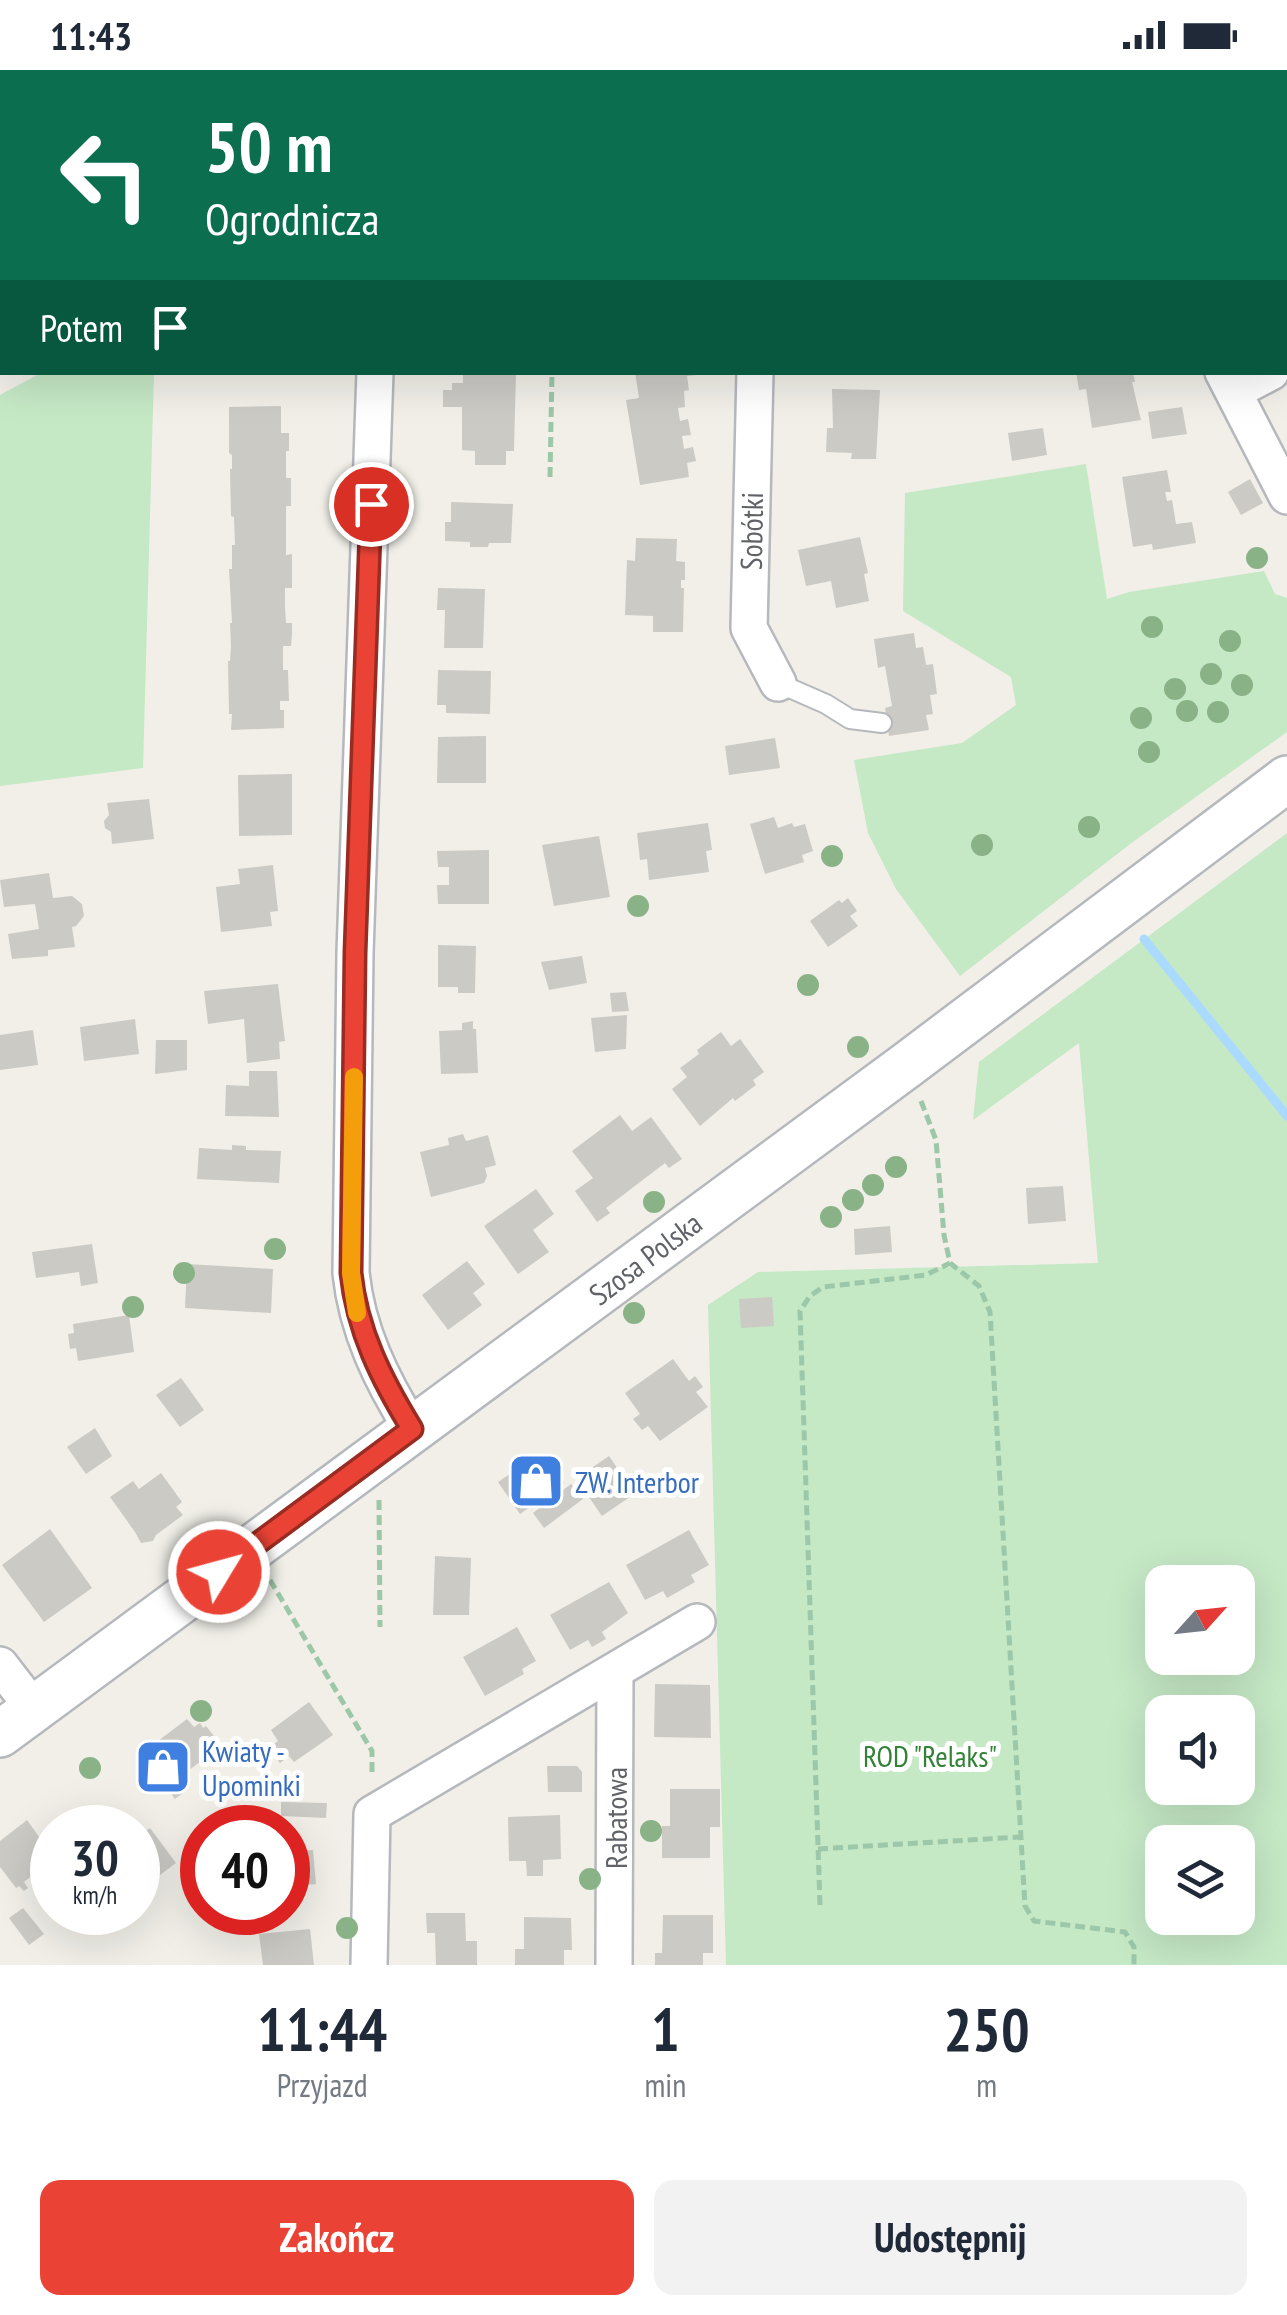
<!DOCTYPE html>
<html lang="pl">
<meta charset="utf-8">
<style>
body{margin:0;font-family:"PT Sans Narrow",sans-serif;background:#f2f2f3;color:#1f2937;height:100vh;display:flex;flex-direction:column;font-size:38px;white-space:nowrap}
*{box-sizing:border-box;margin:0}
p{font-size:32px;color:#747a83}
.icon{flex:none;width:55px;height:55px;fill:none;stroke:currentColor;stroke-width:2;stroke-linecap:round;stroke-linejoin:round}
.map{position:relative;height:1895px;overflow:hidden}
.drawer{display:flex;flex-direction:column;background:#fff;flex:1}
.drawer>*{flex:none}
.top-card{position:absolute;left:0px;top:0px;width:1288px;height:305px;box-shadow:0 10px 40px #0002;background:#0b6e4f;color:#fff;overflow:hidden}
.needle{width:65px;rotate:63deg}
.tools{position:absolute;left:1145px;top:1495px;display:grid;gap:20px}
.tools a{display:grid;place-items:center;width:110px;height:110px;border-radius:20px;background:#fff;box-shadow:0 10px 40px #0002;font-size:50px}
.speed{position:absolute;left:30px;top:1735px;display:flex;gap:20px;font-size:50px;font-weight:700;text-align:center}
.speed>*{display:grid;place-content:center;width:130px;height:130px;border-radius:50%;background:#fff;box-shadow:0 10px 40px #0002;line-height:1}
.speed small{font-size:25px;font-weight:400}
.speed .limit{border:15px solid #d22;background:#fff;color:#111}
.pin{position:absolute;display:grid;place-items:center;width:85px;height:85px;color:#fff;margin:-42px;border:5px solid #fff;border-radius:50%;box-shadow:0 2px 10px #0007}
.me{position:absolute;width:110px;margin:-55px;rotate:53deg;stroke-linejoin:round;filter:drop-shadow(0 0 8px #0008)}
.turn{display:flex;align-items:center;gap:35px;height:210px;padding:0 40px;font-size:45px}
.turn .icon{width:130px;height:130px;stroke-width:2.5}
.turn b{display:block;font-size:70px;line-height:85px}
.then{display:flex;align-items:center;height:95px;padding:0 40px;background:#0003;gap:20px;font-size:38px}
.eta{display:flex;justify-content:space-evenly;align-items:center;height:170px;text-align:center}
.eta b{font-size:60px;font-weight:600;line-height:70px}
.button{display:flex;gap:20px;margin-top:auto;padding:20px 40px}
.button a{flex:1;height:115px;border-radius:20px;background:#ea4335;color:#fff;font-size:40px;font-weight:600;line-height:115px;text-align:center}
.button a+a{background:#f2f2f3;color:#1f2937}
.status{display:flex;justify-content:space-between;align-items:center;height:70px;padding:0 50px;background:#fff;direction:ltr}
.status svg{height:28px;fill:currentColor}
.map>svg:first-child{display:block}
.green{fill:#c5e8c5;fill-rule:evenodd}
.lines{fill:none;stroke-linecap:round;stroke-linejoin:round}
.stream{stroke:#aadaff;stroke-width:9}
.building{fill:#cccac5}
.service-casing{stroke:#b5b8bc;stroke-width:22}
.minor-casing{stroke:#b5b8bc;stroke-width:40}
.tertiary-casing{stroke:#b5b8bc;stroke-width:50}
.path{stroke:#9cc7a9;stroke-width:5;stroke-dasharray:10 5;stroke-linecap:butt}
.service{stroke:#fff;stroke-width:18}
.minor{stroke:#fff;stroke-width:35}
.tertiary{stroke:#fff;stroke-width:45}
.tree{fill:#89b387}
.route-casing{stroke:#982c22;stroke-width:25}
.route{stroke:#ea4335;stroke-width:18}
.slow{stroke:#f59e0b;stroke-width:18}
.labels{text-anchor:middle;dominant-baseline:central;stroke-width:10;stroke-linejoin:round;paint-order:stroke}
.street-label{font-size:30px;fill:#5f6368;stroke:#fff}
.shop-label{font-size:30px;fill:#366cbe;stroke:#fff;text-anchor:start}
.park-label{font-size:30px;fill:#348238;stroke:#fff}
</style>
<div class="status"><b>11:43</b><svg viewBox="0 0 49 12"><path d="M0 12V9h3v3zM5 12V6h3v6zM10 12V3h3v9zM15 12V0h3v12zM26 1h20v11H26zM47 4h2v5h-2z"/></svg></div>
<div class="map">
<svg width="1287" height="1895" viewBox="0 0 1287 1895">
<rect width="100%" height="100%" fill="#f1efe8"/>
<g class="green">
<path d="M1285,22l2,1v235l-2,1z"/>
<path d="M41,303h113l-11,395 -143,18v-391z"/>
<path d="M1086,394l21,135 22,-7 135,-21 11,23 12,4v134l-157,112 -170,132 -64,-87 -28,-56 -14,-73 108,-17 54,-38 -5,-28 -108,-66 2,-118z"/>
<path d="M1287,763v1132h-561l-18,-660 50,-33 340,-9 -19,-220 -106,77 6,-58zM1162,1512h76v76h-76zM1162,1642h76v76h-76zM1162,1772h76v76h-76z"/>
</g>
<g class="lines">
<path class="stream" d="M1144,869l143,177"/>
</g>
<g class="building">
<path d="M463,302h53l-2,79h-8v14h-31v-14l-13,-1v-43h-19v-17h9v-7h11z"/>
<path d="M635,302h62v3l-10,1 2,14 -5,1 1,16 -7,1 2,13 8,-2 3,16 -9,1 2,13 9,-2 3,14 -9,2 2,14 -49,8 -14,-85 13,-2z"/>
<path d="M1076,302h57l2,10h-3l9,38 -49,8 -6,-39 -7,1z"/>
<path d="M832,319l48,1 -4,69h-25l1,-6 -26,-1 1,-24h6z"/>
<path d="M281,336v27h8v18h-3v27h5v28h-5v49l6,-1v34h-7v19l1,16h6v11l-1,12h-8v24h5l1,31h-9v9h4v18l-53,2 1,-16h-3l-1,-53h2l1,-15 -1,-23h2l-3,-54h3v-24h3l-1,-28 -3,-1 -1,-47h2v-14l-3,-2v-46z"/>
<path d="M1182,337l5,27 -35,5 -4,-27z"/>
<path d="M1043,358l4,27 -35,6 -4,-28z"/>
<path d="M1167,400l4,22h-6l2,9 5,-1 4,24 16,-2 4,21 -43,7 -1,-6 -19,3 -11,-70z"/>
<path d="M1250,409l13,24 -22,12 -13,-23z"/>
<path d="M451,432l62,2 -2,39h-22l-1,4h-18v-5l-25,-1v-19h6z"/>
<path d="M860,467l8,36 -4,1 5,27 -33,7 -5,-27 -25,5 -8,-36z"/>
<path d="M636,468l41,1 -1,22 9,1v18h-4v8h3l-1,44h-30v-16l-28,-1 2,-55 8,1z"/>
<path d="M438,518l47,1 -2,59h-39l1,-38h-8z"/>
<path d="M914,563l2,15 7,-1 3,18 7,-1 4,30 -7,1 3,19 -7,1 3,15 -40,6 -4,-28 7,-2 -7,-40 -7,2 -4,-29z"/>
<path d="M438,600l53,1 -1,43 -44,-1v-8h-9z"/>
<path d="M486,666v47h-49l1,-46z"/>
<path d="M775,668l5,30 -51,7 -4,-29z"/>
<path d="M292,704v61l-53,1 -1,-61z"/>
<path d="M149,729l5,40 -42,5 -1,-12 -6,-4 -1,-7 5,-6 -2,-12z"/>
<path d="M774,747l4,11 14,-5 2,4 11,-3 8,27 -11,4 2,7 -39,12 -15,-50z"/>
<path d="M708,753l4,27 -6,1 3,21 -60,8 -2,-21 -7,1 -3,-27z"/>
<path d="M599,766l11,61 -56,9 -12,-61z"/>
<path d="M489,780v54h-51l-1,-19h12v-18h-11l-1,-16z"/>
<path d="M273,795l5,46 -8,1 2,14 -51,6 -5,-45 24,-3 -2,-15z"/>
<path d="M49,803l4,25 19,-2 10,8 2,12 -8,10 -4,1 3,20 -27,3v6l-36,3 -4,-25 31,-5 -4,-25 -31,3 -4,-27z"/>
<path d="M848,828l9,13 -7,5 8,10 -30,21 -18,-26 29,-21 3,3z"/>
<path d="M438,875l38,1 -1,47h-17v-6h-20z"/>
<path d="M582,886l5,27 -38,7 -8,-28z"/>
<path d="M278,914l7,57 -6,1 1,17 -33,4 -3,-44 -36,5 -4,-33z"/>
<path d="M626,922l3,19 -17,1 -2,-19z"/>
<path d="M627,945l-1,34 -31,3 -4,-34z"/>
<path d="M135,949l4,35 -55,7 -4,-34z"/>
<path d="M473,951v8h3l2,44 -37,1 -2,-43 23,-1v-7z"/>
<path d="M33,960l5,35 -38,5v-35z"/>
<path d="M721,962l10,14 9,-7 24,33 -11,8 3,5 -21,16 -2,-3 -33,28 -28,-37 15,-12 -7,-9 19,-14 -2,-4z"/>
<path d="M156,970h31v30l-32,4z"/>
<path d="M249,1001h28l2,46 -54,-1 1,-31 23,1z"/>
<path d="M620,1045l12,16 19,-14 31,42 -13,9 -4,-5 -59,45 4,5 -13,9 -22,-31 18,-13 -21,-27z"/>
<path d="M463,1064l3,7 22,-6 8,30 -11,3 2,8 -3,7 -53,14 -11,-45 29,-7 -1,-7z"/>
<path d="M232,1075l14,1v4l35,1 -2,32 -82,-4 2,-31 33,2z"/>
<path d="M1063,1116l3,35 -38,3 -2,-36z"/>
<path d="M536,1119l18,25 -21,16 16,22 -31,22 -34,-48z"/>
<path d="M890,1156l2,26 -37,3 -1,-26z"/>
<path d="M92,1174l6,39 -17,3 -2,-14 -43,6 -4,-26z"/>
<path d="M467,1191l18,23 -12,9 9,12 -34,25 -26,-35z"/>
<path d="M187,1194l86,5 -2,44 -86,-5z"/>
<path d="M772,1227l2,29 -33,2 -2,-29z"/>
<path d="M129,1245l5,37 -56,9 -2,-13 -6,1 -2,-15 6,-1 -1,-9z"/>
<path d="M673,1289l16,22 6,-5 8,11 -7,5 12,15 -48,34 -12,-15 -6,4 -9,-11 7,-5 -15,-21z"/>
<path d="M181,1308l23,32 -24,17 -24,-32z"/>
<path d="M95,1358l17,28 -26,18 -19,-27z"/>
<path d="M547,1386l17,27 -44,31 -22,-32 21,-14 4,5z"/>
<path d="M609,1386l15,22 12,-7 10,15 -44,30 -22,-32 17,-12 -4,-5z"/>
<path d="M161,1403l21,29 -6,5 7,8 -27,20 -3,6 -12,2 -6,-11 -25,-35 23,-16 6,8z"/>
<path d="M571,1414l12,15 -39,29 -11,-15z"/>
<path d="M50,1459l42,59 -48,34 -42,-57z"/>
<path d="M689,1460l20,35 -18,10 4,7 -28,16 -4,-7 -18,9 -19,-35z"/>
<path d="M435,1486l36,2 -2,57h-36z"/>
<path d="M609,1512l19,31 -26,19 4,7 -14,8 -4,-7 -18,10 -20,-35z"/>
<path d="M517,1557l19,34 -14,8 2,5 -39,22 -22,-39z"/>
<path d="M655,1614l55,1 1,53 -57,-1z"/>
<path d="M309,1632l24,33 -39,27 -5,-6 -9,7 -11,-15 9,-7 -7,-11z"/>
<path d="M187,1649l7,8 6,-4 3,5 3,-2 11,14 -9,6 5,6 -33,25 8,12 -13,10 -30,-42 12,-8 -3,-5z"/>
<path d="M547,1696h30l5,6v20h-34z"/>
<path d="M670,1719h50v38h-10v31h-48v-32h8z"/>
<path d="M281,1732l46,1 -1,15 -45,-2z"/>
<path d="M560,1745l1,44 -18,1v16h-16l-1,-15h-17l-1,-44z"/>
<path d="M27,1750l25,35v5l-28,22 4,6 -4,3 -5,-5 -3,2 -16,-21v-26z"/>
<path d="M150,1758l26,35 -36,27 6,7 -8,6v-66z"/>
<path d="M299,1774v7l14,-1 3,34 -28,3v-41z"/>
<path d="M23,1838l21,26 -15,11 -20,-27z"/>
<path d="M426,1843h39l1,28h11v24h-41l-1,-32h-8z"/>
<path d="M663,1845h50v38h-10v12h-48v-12h7z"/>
<path d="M524,1847l47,1 1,32h-8v15h-49v-16h9z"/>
<path d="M310,1859l4,36h-51l-4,-31z"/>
</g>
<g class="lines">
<g class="service-casing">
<path id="service" d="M778,613l48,21 24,15 32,4"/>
</g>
<g class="minor-casing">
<g id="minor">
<path d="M1128,0v2"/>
<path d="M241,2l11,-2"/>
<path d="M383,2v-2"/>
<path d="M762,2v-2"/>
<path d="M0,103l2,-2"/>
<path d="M375,302l-20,581 -4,320c6,58 31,108 61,156"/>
<path d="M755,302l-6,256 29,55"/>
<path d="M1223,302l64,124"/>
<path d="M1235,321l36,-19"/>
<path d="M0,1595l34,44"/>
<path d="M369,1895l3,-151 325,-192"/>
<path d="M614,1895l1,-293"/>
</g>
</g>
<g class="tertiary-casing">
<path id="tertiary" d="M0,1664l907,-669 380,-286"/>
</g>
<g class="path">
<path d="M334,0v2"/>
<path d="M425,2l3,-2"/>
<path d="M558,2v-2"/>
<path d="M550,407l2,-105"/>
<path d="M921,1031l15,39 8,95 6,28 29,23 11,26 35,594 9,15 91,11 9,15v18"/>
<path d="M379,1430l1,127"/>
<path d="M270,1510l102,171v25"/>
<path d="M818,1779l202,-12"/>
<path d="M820,1835l-20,-594 10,-15 13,-9 103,-12 24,-12"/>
</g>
<use href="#service" class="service"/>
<use href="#minor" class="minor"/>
<use href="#tertiary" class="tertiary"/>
</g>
<g class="tree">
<circle cx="1257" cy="488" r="11"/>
<circle cx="1152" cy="557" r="11"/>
<circle cx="1230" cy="571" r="11"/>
<circle cx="1211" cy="604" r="11"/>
<circle cx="1242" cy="615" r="11"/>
<circle cx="1175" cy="619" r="11"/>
<circle cx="1187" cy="641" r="11"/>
<circle cx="1218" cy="642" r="11"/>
<circle cx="1141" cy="648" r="11"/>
<circle cx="1149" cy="682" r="11"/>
<circle cx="1089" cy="757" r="11"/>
<circle cx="982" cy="775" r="11"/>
<circle cx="832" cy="786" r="11"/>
<circle cx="638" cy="836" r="11"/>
<circle cx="808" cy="915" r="11"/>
<circle cx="858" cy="977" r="11"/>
<circle cx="896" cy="1097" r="11"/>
<circle cx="873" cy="1115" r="11"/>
<circle cx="853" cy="1130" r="11"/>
<circle cx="654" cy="1132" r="11"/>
<circle cx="831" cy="1147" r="11"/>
<circle cx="275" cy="1179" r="11"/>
<circle cx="184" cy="1203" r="11"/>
<circle cx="133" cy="1237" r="11"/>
<circle cx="634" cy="1243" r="11"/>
<circle cx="201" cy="1641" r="11"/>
<circle cx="90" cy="1698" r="11"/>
<circle cx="651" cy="1761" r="11"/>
<circle cx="590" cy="1809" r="11"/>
<circle cx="347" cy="1858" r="11"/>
</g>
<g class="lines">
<g class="route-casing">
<path id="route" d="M219,1502l193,-143c-30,-49 -55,-98 -61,-156l4,-320 16,-449"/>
</g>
<use href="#route" class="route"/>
<path class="slow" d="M354,1007l-3,196 6,40"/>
</g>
<defs>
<g id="shop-square" transform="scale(2.875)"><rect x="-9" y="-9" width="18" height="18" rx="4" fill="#3f7fe0" stroke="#fff"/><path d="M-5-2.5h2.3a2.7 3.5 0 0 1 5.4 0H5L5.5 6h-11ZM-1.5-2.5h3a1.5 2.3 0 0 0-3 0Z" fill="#fff"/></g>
</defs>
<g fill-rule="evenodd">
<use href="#shop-square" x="536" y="1411"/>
<use href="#shop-square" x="163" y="1697"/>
</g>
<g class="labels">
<g class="street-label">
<text transform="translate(751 461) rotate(-89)">Sobótki</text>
<text transform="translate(645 1188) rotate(-37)">Szosa Polska</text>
<text transform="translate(615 1748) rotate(-90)">Rabatowa</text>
</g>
<g class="shop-label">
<text x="575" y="1411">ZW. Interbor</text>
<text x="202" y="1680">Kwiaty -<tspan x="202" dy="34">Upominki</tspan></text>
</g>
<g class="park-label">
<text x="930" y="1685">ROD "Relaks"</text>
</g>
</g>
</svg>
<div class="tools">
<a><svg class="needle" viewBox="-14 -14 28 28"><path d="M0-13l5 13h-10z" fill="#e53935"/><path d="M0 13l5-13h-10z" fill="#747a83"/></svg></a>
<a><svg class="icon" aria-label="sound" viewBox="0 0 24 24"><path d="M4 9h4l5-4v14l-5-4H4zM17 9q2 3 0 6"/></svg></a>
<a><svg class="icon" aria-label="layers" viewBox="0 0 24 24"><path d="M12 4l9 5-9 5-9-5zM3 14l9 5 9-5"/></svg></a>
</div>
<div class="speed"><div>30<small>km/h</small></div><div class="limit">40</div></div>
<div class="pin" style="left:371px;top:434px;background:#d93025"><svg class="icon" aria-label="arrive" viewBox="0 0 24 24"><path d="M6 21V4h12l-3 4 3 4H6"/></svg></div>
<svg class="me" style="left:219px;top:1502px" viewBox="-20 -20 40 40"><circle r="17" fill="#ea4335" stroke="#fff" stroke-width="3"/><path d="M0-11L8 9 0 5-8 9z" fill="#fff"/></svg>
<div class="top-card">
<div class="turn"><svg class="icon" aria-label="left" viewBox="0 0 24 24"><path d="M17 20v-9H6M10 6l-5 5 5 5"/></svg><div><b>50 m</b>Ogrodnicza</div></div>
<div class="then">Potem<svg class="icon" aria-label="arrive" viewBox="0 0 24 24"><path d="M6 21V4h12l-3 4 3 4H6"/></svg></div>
</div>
</div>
<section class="drawer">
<div class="eta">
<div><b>11:44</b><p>Przyjazd</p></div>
<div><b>1</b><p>min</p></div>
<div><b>250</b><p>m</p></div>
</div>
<div class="button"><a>Zakończ</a><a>Udostępnij</a></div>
</section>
